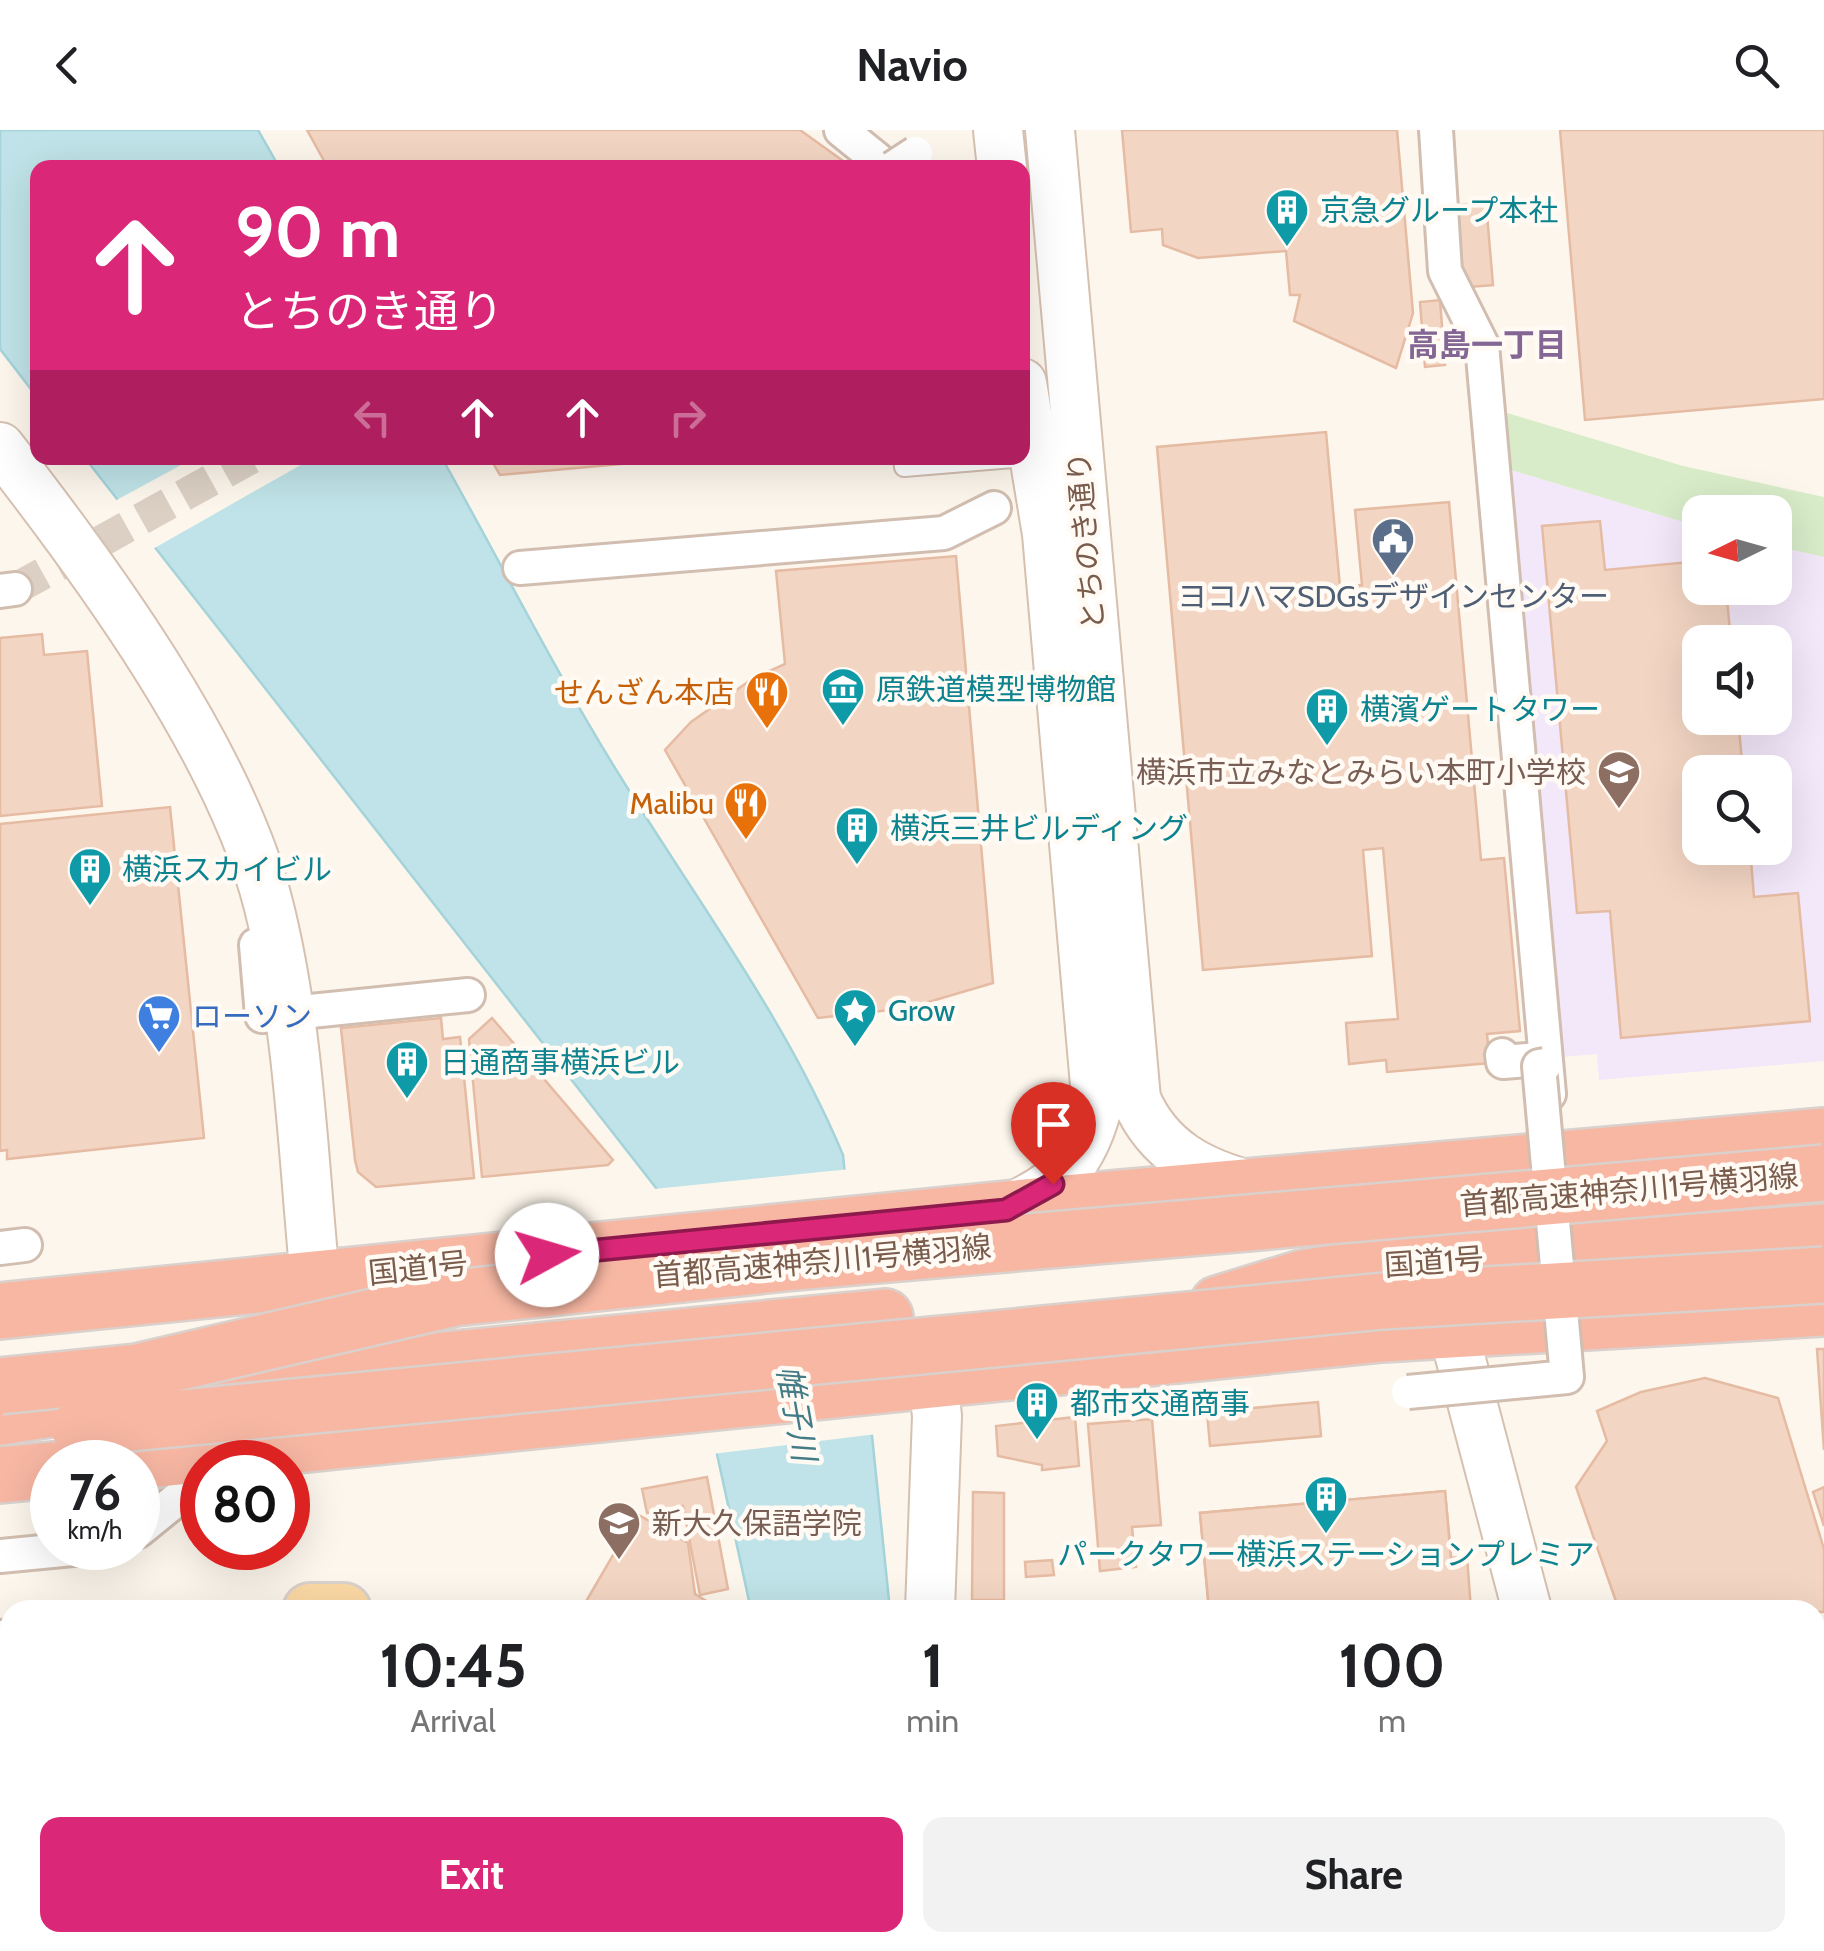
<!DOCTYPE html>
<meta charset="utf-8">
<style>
body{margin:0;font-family:Cabin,"Noto Sans JP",sans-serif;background:#f2f2f2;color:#202124;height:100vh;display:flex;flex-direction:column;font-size:38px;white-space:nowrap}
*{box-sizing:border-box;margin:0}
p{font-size:32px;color:#757577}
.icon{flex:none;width:55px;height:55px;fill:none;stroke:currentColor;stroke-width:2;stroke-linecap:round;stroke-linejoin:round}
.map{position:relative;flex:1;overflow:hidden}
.drawer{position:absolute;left:0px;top:1470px;width:1825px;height:352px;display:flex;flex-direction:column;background:#fff;border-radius:30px 30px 0 0;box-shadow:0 10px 40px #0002}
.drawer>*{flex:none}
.guide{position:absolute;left:30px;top:30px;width:1000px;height:305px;border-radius:20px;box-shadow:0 10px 40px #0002;background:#db2777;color:#fff;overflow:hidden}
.needle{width:65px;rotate:265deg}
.buttons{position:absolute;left:1682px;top:365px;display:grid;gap:20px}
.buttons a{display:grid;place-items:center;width:110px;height:110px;border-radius:20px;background:#fff;box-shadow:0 10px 40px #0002;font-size:50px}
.speed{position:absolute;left:30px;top:1310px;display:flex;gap:20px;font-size:50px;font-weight:700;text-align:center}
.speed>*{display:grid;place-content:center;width:130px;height:130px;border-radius:50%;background:#fff;box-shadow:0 10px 40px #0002;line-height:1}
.speed small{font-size:25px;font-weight:400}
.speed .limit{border:15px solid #d22;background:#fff;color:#111}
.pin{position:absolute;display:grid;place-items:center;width:85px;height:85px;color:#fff;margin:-102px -42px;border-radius:50% 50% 50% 0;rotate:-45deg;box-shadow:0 0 10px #0007}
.pin .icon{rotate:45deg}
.me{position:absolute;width:110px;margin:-55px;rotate:84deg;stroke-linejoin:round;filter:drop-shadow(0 0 8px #0008)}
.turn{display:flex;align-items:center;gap:35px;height:210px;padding:0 40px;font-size:45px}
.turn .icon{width:130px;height:130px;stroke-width:2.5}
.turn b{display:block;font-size:70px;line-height:85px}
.lanes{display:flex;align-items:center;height:95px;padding:0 40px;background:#0003;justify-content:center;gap:50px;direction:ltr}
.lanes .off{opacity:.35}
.eta{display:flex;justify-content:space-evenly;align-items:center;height:170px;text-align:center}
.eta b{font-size:60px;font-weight:800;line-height:70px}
.action{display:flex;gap:20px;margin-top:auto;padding:20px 40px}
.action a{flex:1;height:115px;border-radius:20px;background:#db2777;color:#fff;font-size:40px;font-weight:800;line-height:115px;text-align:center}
.action a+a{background:#f2f2f2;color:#202124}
header{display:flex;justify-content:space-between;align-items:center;height:130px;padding:0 40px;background:#fff;font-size:45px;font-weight:800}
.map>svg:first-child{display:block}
.education{fill:#f3e8fa;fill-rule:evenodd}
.green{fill:#d8ecc9}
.water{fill:#bfe3e8;stroke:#a5d3da;stroke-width:2.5}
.pier{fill:#fdf6ec}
.building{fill:#f3d5c3;stroke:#e6bba3;stroke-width:2.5}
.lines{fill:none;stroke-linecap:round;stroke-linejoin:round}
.street-tunnel{stroke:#dcd0c4;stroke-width:32;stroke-dasharray:32 16;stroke-linecap:butt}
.lane-casing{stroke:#d1beb0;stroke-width:22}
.street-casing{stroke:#d1beb0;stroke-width:38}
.secondary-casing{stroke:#d6c0b0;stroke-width:52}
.primary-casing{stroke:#dad1cd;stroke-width:58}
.highway-casing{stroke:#dad1cd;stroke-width:60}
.lane{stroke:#fff;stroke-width:18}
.street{stroke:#fff;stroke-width:32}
.secondary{stroke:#fff;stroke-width:48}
.primary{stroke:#fbd9a5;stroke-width:52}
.highway{stroke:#f7b7a3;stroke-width:55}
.street-bridge-casing{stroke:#d1beb0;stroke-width:38;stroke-linecap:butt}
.primary-bridge-casing{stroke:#dad1cd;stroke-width:58;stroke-linecap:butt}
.highway-bridge-casing{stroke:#dad1cd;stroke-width:60;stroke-linecap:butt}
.street-bridge{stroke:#fff;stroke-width:32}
.primary-bridge{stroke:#fbd9a5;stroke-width:52}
.highway-bridge{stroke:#f7b7a3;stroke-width:55}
.route-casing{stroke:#8e194d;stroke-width:25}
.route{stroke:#db2777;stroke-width:18}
.labels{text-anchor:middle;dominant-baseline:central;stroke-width:9;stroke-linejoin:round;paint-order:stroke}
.culture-label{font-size:30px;fill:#0d838f;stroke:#fffaf3;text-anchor:start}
.street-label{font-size:30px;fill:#7a5c4d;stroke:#fffaf3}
.service-label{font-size:30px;fill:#4e5e75;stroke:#fffaf3}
.food-label{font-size:30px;fill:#c56008;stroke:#fffaf3;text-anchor:end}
.education-label{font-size:30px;fill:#785e54;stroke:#fffaf3;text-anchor:end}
.shop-label{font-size:30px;fill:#366cbe;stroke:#fffaf3;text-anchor:start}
.neighbourhood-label{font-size:32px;font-weight:bold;fill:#846695;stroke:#fffaf3}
.water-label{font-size:32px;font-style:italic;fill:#437c86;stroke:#fffaf3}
</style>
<header><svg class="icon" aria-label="back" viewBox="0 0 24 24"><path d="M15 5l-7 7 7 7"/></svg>Navio<svg class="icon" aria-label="search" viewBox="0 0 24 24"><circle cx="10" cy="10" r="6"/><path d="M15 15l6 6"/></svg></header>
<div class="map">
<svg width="1824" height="1821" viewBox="0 0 1824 1821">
<rect width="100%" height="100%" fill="#fdf6ec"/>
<path class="education" d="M1508,339l192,58v61h75v-42l49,11v504l-225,19 -2,-26 -36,3zM1700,512h75v76h-75zM1700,642h75v76h-75z"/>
<path class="green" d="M1504,282l179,54 141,31v60l-49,-11v-34h-75v15l-192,-58z"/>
<g class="water">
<path d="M0,0h258l21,37 -241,1 -1,229 -37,-48z"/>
<path d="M85,328h357c59,105 114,215 178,318 77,125 166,243 223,379l47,455h-139l-91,-417z"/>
</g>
<g class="pier">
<path d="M194,328h119l-162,92 -38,-48z"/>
<path d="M850,1039l27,265 -165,20 -58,-265z"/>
</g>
<g class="building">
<path d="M307,0h493l53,38h-525z"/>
<path d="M1122,0h275l16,183 -17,55 -102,-47 6,-26h-10l-4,-44 -88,7 -35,-13 -1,-16 -31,3z"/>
<path d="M1560,0h264v269l-239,21z"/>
<path d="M1486,72l7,83 -36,3 -8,-82z"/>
<path d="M1440,170l5,65 -20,2 -5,-65z"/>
<path d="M1326,302l14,155 22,-2 -7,-75 94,-8 32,358 23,-2 16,173 -33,3 3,29 -103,9 -1,-12 -37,4 -3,-41 52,-4 -15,-171 -20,2 9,106 -169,14 -46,-523z"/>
<path d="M490,328h197l-187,17z"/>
<path d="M1600,391l5,49 95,-9v27h26l5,54h-31v76h38l5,54h-43v76h50l4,49 44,-4 12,128 -189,17 -11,-127 -33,2 -35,-387z"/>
<path d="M956,426l37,427 -85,25 -90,10 -153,-268 26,-28 61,-43 33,-15 -9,-93z"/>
<path d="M42,504l2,21 43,-4 15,155 -102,10v-178z"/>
<path d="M170,677l34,331 -197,21v-9l-7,1v-327z"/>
<path d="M441,888l2,21 17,-2 14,141 -98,9 -18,-15 -3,-12 -14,-132z"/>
<path d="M492,888l121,142 -5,5 -126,12 -13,-138z"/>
<path d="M1817,1219h7v101z"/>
<path d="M1705,1248l73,20 46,151v63l-205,-2 -43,-123 31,-46 -10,-30 44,-19z"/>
<path d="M1318,1272l3,34 -111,10 -3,-34z"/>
<path d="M1075,1287l4,49 -37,4v-5l-44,-9 -2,-30z"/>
<path d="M1152,1289l9,106 -29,2 4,40 -36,4 -12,-147z"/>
<path d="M707,1347l21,112 -28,6 -17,-89 -36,7 -5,-24z"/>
<path d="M1824,1357v39l-11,-34z"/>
<path d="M1445,1361l11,119h-88l-2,-30 -91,7 2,23h-68l-9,-97z"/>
<path d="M1445,1361l6,67 16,-2 4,54h-272l10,-1 -9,-96z"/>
<path d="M973,1362l31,1v107h-32z"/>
<path d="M637,1384l51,29 7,51 26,16h-140z"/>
<path d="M1052,1430l2,15 -28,2 -1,-15z"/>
<path d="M10,1527v36l-10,18v-53z"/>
<path d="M1824,1608v58l-9,3v-58z"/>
<path d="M1818,1678l6,15v38l-9,3z"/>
<path d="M1824,1795v26h-5l-4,-23z"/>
<path d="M10,1803v9l278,2 -4,7h-284z"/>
<path d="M1072,1812h41l13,9h-55z"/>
<path d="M1246,1812h43l-5,9h-43z"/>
<path d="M1344,1812h40l16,9h-61z"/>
<path d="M1483,1812h91l-35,9h-55z"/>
<path d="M1727,1812h14l3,9h-41z"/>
<path d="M1747,1812h27l3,9h-27z"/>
<path d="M1781,1812h27l4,9h-28z"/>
</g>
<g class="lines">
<path class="street-tunnel" d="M15,459l236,-131"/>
<g class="lane-casing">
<g id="lane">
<path d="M903,328l1,9 109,-9"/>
<path d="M1815,1768l9,-4"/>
<path d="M779,1812v9"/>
<path d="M1676,1821l22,-9"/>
</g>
</g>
<g class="street-casing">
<g id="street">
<path d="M841,0l47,38"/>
<path d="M1436,0l9,141 37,74 67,749"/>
<path d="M520,438l424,-35 50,-25"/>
<path d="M0,461l15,-2"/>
<path d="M272,809l-16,6 6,71 206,-21"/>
<path d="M1502,925l1,7 36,-3v7"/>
<path d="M0,1118l25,-3"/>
<path d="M138,1401l64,-52"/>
<path d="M0,1426l83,-8"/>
<path d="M0,1507l10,-1"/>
<path d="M0,1632l10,-18"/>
<path d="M1134,1812l15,9"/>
<path d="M1427,1812l14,9"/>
</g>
</g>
<g class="secondary-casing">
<g id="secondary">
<path d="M998,0l4,38"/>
<path d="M1050,0l86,969c22,52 65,74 117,87"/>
<path d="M0,317c96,123 229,304 268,456 31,121 35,252 47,376"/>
<path d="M1007,1079c53,-23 75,-46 90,-101l-50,-574 -25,-151"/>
<path d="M1453,1200l74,280"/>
<path d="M930,1480l7,-194 -4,-37"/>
<path d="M1815,1561l9,-4"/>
<path d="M1622,1812l3,9"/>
<path d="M993,1821l5,-9"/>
</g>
</g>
<g class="primary-casing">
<path id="primary" d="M310,1480h34"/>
</g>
<g class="highway-casing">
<g id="highway">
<path d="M1218,1174l85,-26 68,-11 453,-35"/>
<path d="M0,1181l1075,-109 749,-66"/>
<path d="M0,1287l219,-35 666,-65"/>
<path d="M130,1332l1252,-128 442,-26"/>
<path d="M0,1345l52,-5"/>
</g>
</g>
<use href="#lane" class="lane"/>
<use href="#street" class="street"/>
<use href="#secondary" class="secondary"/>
<use href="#primary" class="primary"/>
<use href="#highway" class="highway"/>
<g class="street-bridge-casing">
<g id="street-bridge">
<path d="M893,38l23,-15"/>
<path d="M1408,1262l159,-15 -28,-311 6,-1"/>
</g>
</g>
<g class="primary-bridge-casing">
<path id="primary-bridge" d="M892,1812l16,9"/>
</g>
<g class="highway-bridge-casing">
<g id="highway-bridge">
<path d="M0,1256l137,-14 318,-74 330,-35 1039,-90"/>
<path d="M79,1298l1304,-127 441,-26"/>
</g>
</g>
<use href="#street-bridge" class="street-bridge"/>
<use href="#primary-bridge" class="primary-bridge"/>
<use href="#highway-bridge" class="highway-bridge"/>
</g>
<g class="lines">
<g class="route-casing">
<path id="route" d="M547,1125l459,-45 47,-26"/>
</g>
<use href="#route" class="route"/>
</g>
<defs>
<g id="building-pin" transform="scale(2.25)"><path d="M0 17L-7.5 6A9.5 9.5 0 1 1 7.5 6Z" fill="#0f9aa8" stroke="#fffaf3"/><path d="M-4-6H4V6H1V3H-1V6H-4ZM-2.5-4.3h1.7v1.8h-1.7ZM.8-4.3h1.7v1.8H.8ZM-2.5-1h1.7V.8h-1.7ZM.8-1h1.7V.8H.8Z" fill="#fff"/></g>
<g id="civic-pin" transform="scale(2.25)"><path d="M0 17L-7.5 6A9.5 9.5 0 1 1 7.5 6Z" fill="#5c6f8a" stroke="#fffaf3"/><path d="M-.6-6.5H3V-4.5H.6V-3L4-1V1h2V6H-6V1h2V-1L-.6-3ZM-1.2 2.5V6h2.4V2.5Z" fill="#fff"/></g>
<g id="museum-pin" transform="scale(2.25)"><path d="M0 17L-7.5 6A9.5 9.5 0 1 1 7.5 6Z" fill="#0f9aa8" stroke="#fffaf3"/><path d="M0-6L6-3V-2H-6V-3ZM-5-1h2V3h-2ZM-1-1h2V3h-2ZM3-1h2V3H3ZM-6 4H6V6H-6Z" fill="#fff"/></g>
<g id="restaurant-pin" transform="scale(2.25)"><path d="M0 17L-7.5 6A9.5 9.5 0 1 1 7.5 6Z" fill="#e8710a" stroke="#fffaf3"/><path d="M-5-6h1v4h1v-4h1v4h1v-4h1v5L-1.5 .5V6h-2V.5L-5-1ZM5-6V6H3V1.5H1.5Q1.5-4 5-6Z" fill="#fff"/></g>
<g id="school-pin" transform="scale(2.25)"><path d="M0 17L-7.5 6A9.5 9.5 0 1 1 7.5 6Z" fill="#8d6e63" stroke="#fffaf3"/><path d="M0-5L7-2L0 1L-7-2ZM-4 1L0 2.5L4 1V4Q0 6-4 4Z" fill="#fff"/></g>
<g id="sight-pin" transform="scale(2.25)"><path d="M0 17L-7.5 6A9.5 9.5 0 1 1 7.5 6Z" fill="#0f9aa8" stroke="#fffaf3"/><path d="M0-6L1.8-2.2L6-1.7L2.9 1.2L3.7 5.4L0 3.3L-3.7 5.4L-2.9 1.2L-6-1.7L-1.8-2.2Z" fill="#fff"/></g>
<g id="supermarket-pin" transform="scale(2.25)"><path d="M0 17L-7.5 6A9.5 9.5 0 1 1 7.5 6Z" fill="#3f7fe0" stroke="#fffaf3"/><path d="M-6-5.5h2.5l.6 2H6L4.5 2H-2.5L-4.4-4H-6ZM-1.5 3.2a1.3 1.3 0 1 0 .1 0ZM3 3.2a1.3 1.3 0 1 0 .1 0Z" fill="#fff"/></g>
<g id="university-pin" transform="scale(2.25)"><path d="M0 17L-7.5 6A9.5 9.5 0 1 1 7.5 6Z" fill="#8d6e63" stroke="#fffaf3"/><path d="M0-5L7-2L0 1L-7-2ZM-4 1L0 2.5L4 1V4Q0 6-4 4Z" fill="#fff"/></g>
</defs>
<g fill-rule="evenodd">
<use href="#building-pin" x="1287" y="80"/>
<use href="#civic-pin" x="1393" y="409"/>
<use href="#museum-pin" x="843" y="559"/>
<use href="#restaurant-pin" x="767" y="562"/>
<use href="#building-pin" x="1327" y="579"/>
<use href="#school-pin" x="1619" y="642"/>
<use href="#restaurant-pin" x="746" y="673"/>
<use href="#building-pin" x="857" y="698"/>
<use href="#building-pin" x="90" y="739"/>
<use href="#sight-pin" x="855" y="880"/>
<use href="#supermarket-pin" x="159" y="886"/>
<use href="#building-pin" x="407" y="932"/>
<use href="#building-pin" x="1037" y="1273"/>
<use href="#building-pin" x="1326" y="1367"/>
<use href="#university-pin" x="619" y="1393"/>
</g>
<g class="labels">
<g class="culture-label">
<text x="1320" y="80">京急グループ本社</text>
<text x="876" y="559">原鉄道模型博物館</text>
<text x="1360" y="579">横濱ゲートタワー</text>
<text x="890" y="698">横浜三井ビルディング</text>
<text x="122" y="739">横浜スカイビル</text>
<text x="888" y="880">Grow</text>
<text x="440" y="932">日通商事横浜ビル</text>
<text x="1070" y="1273">都市交通商事</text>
<text x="1326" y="1424" text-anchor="middle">パークタワー横浜ステーションプレミア</text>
</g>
<g class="street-label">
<text transform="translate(1086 411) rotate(-95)">とちのき通り</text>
<text transform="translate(1629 1060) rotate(-5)">首都高速神奈川1号横羽線</text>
<text transform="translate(822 1131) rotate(-5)">首都高速神奈川1号横羽線</text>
<text transform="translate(1434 1132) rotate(-4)">国道1号</text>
<text transform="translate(418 1138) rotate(-6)">国道1号</text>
</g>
<g class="service-label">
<text x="1393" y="466">ヨコハマSDGsデザインセンター</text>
</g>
<g class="food-label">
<text x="734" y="562">せんざん本店</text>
<text x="714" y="673">Malibu</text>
</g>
<g class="education-label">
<text x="1586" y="642">横浜市立みなとみらい本町小学校</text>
<text x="652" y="1393" text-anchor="start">新大久保語学院</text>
</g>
<g class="shop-label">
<text x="192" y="886">ローソン</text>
</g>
<g class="neighbourhood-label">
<text x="1487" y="214">高島一丁目</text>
</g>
<g class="water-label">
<text transform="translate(797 1283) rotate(80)">帷子川</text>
</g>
</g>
</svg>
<div class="buttons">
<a><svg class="needle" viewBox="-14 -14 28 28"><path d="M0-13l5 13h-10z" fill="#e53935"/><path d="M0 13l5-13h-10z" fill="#757577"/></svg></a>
<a><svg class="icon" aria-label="sound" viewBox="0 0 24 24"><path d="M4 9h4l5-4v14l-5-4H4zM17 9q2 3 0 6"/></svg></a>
<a><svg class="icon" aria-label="search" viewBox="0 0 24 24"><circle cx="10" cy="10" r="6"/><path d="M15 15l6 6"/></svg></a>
</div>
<div class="speed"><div>76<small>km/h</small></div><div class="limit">80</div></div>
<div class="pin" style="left:1053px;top:1054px;background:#d93025"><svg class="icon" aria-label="arrive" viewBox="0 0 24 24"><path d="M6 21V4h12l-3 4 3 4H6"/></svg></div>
<svg class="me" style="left:547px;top:1125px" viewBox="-20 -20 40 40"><circle r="19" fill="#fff"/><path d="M0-13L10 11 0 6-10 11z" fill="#db2777"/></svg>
<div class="guide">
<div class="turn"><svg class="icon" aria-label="ahead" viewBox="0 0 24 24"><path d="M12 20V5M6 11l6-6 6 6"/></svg><div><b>90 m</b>とちのき通り</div></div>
<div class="lanes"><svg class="icon off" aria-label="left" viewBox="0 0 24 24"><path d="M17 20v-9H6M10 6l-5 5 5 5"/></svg><svg class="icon" aria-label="ahead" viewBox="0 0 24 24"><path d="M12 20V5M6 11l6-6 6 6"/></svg><svg class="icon" aria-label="ahead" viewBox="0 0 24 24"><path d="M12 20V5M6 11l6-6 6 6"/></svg><svg class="icon off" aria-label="right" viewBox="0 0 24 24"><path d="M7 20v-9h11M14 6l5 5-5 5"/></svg></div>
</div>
<section class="drawer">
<div class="eta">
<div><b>10:45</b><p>Arrival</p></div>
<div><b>1</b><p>min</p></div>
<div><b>100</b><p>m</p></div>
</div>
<div class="action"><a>Exit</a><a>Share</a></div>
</section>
</div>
